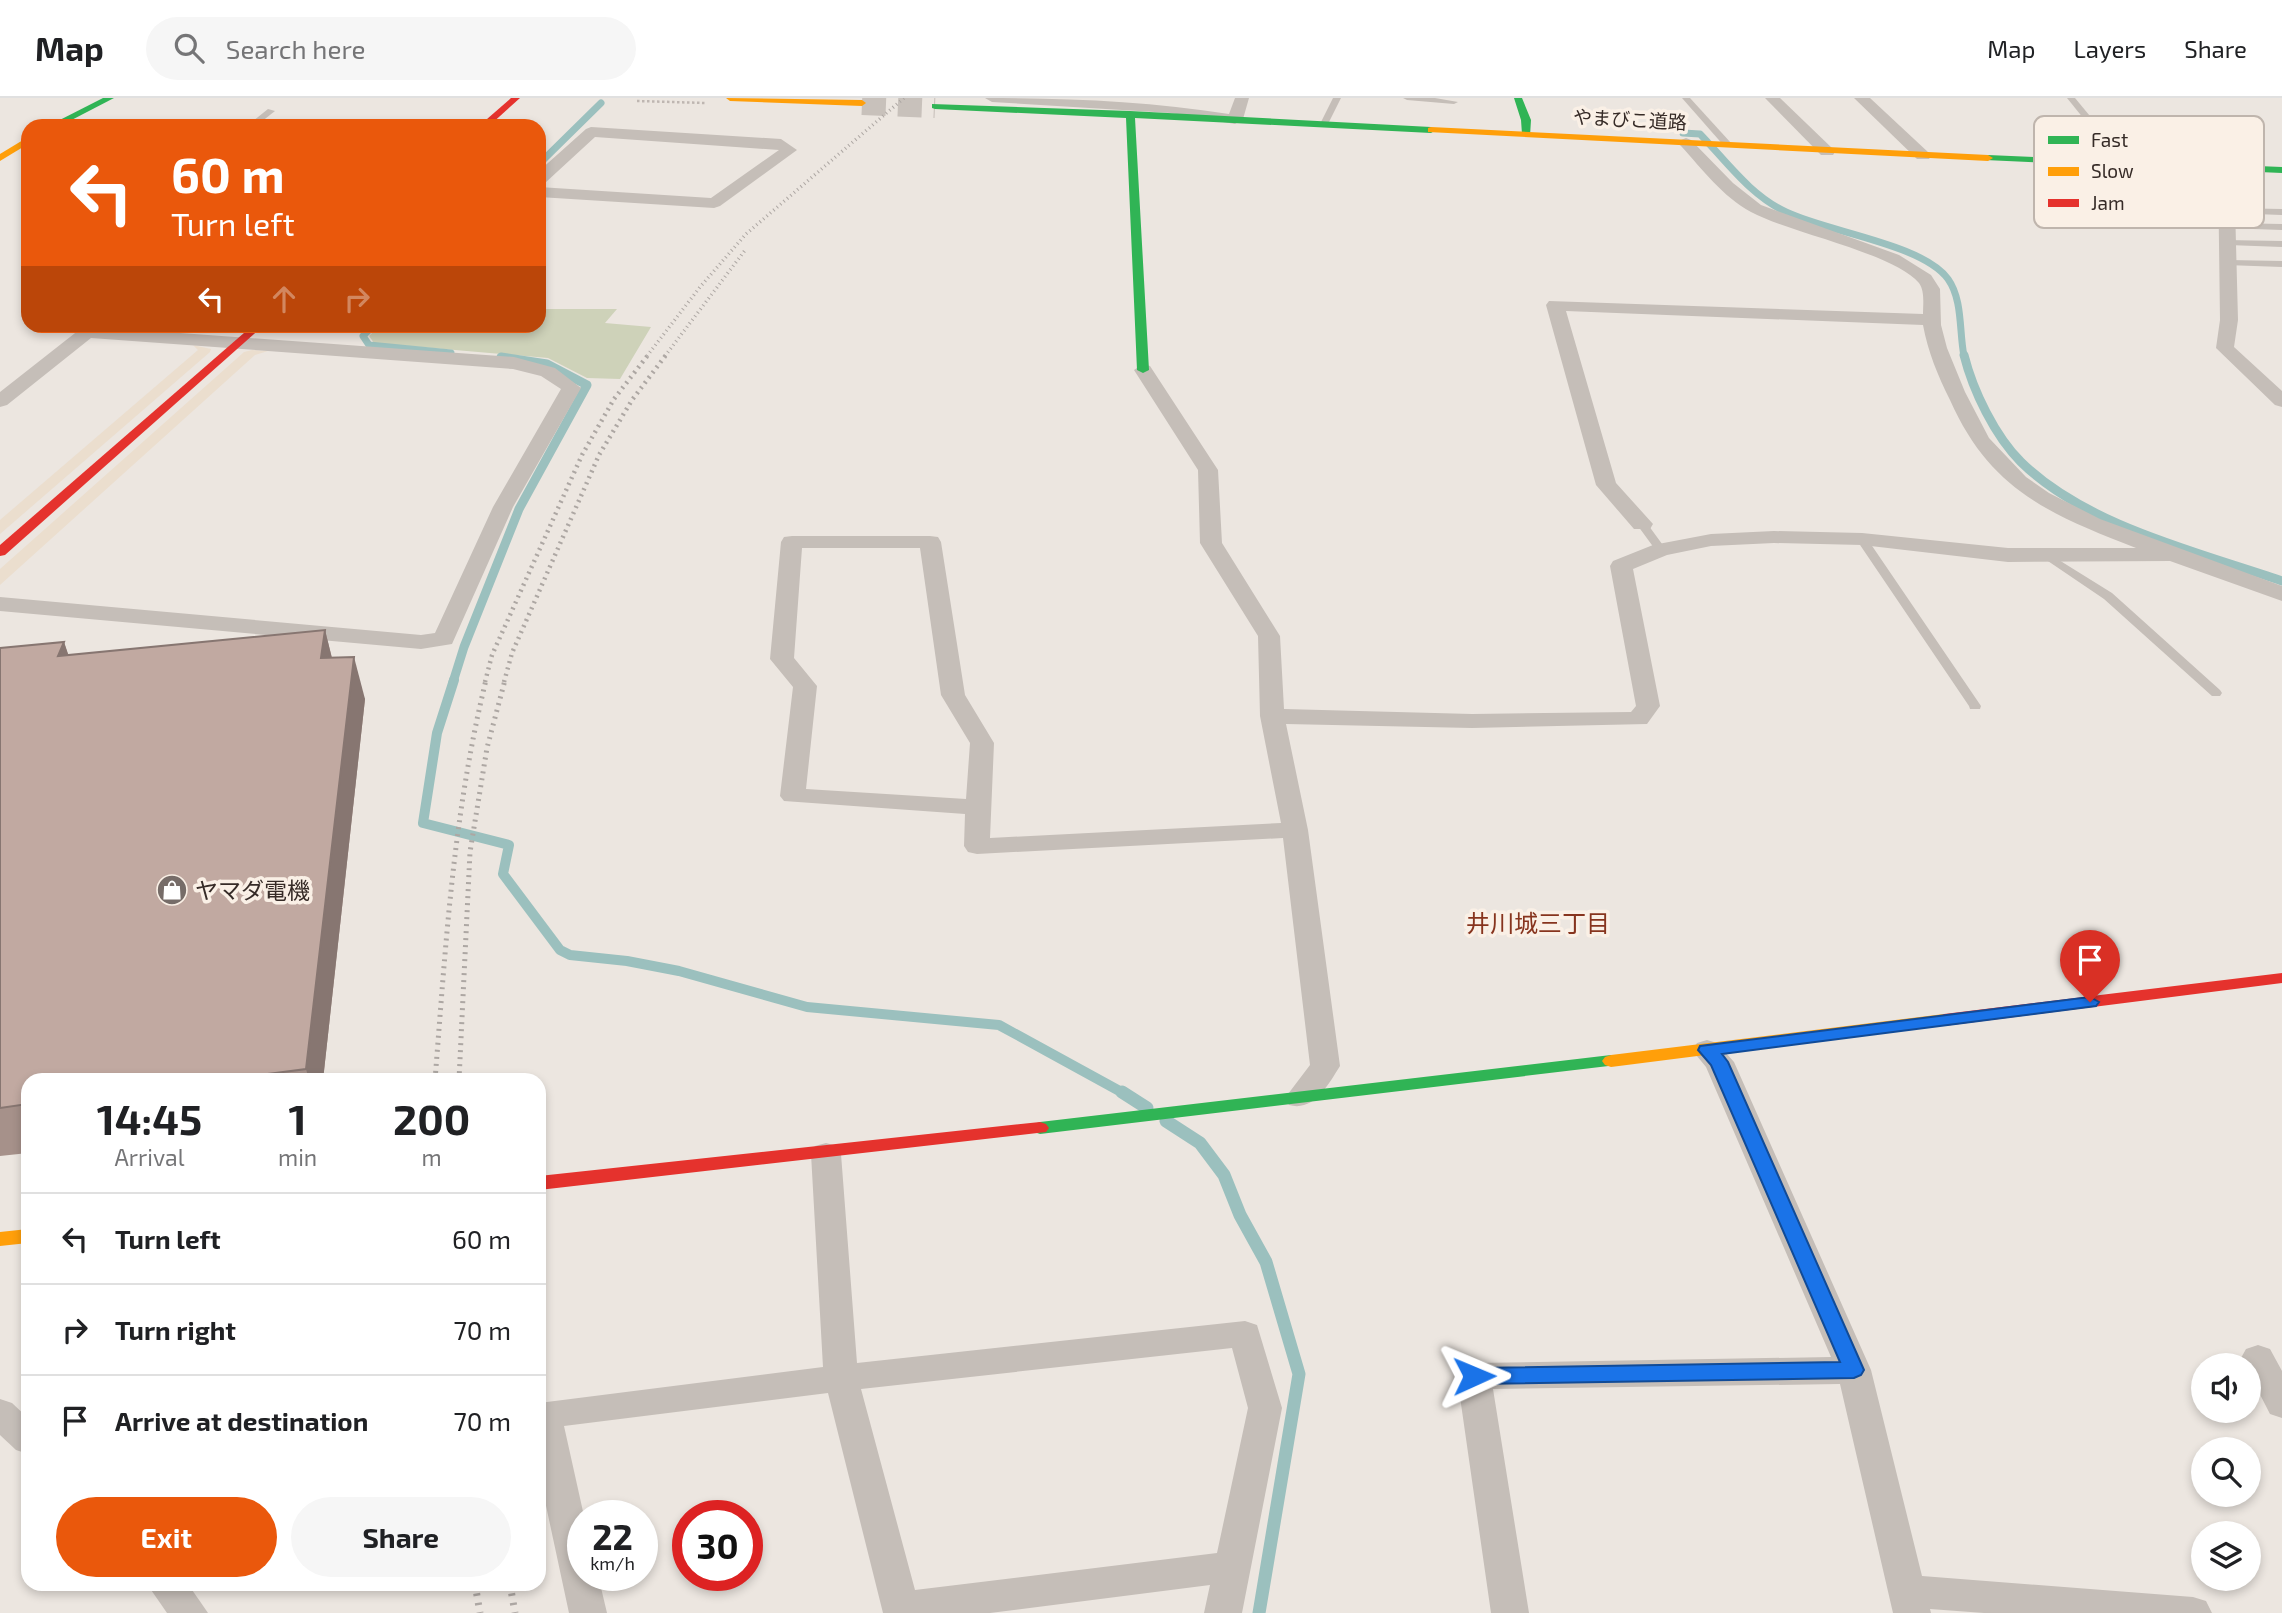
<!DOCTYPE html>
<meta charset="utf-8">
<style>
body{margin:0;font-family:"Exo 2","Noto Sans JP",sans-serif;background:#f6f6f6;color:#202124;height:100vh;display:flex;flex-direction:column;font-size:26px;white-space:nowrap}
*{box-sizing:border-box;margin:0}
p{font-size:23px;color:#757577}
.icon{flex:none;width:38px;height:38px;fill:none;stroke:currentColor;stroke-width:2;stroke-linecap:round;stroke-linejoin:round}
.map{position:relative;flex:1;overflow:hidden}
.side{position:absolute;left:21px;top:975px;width:525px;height:518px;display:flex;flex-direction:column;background:#fff;border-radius:21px;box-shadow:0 4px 10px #0003}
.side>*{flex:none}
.banner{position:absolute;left:21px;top:21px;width:525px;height:214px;border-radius:21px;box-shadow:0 4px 10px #0003;background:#ea580c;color:#fff;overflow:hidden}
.fabs{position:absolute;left:2191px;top:1255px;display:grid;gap:14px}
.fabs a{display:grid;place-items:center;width:70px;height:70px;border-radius:50%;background:#fff;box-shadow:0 4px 10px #0003;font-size:35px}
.speed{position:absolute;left:567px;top:1402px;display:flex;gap:14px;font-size:35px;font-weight:700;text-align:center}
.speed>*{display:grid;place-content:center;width:91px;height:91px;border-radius:50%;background:#fff;box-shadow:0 4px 10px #0003;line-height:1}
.speed small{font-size:18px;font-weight:400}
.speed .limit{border:10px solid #d22;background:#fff;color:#111}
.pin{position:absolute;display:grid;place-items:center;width:60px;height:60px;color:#fff;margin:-72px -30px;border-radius:50% 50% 50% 0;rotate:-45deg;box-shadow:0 0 7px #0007}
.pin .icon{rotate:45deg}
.me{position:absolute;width:77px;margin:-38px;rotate:89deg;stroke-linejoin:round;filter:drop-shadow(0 0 5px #0008)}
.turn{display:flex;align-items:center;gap:24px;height:147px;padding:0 35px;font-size:32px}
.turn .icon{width:91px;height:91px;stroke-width:2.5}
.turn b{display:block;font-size:49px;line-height:60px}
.lanes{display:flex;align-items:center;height:66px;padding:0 35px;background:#0003;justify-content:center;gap:35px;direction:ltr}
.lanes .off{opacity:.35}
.eta{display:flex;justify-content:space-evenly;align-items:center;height:119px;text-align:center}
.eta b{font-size:42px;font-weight:700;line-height:49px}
.cta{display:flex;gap:14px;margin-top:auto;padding:14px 35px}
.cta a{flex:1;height:80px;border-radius:42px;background:#ea580c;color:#fff;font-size:28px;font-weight:700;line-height:80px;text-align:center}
.cta a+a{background:#f6f6f6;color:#202124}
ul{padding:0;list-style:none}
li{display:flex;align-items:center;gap:21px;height:91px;padding:0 35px;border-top:2px solid #e0e0e0}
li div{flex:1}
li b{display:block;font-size:26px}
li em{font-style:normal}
header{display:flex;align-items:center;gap:42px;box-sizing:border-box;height:98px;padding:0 35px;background:#fff;border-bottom:2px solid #e0e0e0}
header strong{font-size:33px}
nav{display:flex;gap:38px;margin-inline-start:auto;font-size:24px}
.search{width:490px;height:63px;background:#f6f6f6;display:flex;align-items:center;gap:18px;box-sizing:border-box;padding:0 24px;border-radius:38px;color:#757577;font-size:26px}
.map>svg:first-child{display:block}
.green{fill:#ced2b9}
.plaza{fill:#ebdece}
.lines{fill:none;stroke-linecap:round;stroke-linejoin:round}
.stream-far3{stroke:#9bc0be;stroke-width:7}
.stream-far2{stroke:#9bc0be;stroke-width:9}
.stream-far1{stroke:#9bc0be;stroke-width:10}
.stream{stroke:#9bc0be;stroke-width:13}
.secondary-tunnel{stroke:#c8c1bb;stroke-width:24;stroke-dasharray:24 12;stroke-linecap:butt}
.path{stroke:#beb6b1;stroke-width:2.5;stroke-dasharray:2.5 2.5;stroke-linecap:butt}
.lane{fill:#c5beb8;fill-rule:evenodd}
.street{fill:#c5beb8;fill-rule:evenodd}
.fast{fill:#30b455;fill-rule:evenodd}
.slow{fill:#ff9f0a;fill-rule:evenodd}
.jam{fill:#e5322d;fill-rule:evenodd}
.rail-far3{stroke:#ada7a3;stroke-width:3.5;stroke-dasharray:1 3.5;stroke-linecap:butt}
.rail-far2{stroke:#ada7a3;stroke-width:4.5;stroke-dasharray:2 4.5;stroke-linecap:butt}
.rail-far1{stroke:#ada7a3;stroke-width:5;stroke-dasharray:2 5;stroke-linecap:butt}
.rail{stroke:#ada7a3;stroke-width:7;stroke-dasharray:2.5 7;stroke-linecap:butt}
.wall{fill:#a6918a}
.shaded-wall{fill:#877671}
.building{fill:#c1a9a1;stroke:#877671;stroke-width:2}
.route{fill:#1a73e8;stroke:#114b97;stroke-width:2}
.labels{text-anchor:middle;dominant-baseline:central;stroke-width:7;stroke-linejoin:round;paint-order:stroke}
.far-street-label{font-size:19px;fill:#362b27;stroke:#faf0e6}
.poi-label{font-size:23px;fill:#362b27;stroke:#faf0e6;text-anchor:start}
.neighbourhood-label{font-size:24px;fill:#87341e;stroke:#faf0e6}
.key{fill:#faf0e6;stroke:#bfb5ad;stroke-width:2}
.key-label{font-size:19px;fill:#362b27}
</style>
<header>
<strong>Map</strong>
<div class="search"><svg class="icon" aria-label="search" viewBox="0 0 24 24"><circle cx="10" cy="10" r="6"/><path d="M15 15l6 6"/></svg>Search here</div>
<nav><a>Map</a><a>Layers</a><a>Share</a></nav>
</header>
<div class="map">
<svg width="2282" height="1515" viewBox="0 0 2282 1515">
<rect width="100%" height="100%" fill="#ece6e0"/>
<path class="green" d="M539,211h78l-12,14 46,4 -31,52 -33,-1 -39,-20 -174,-15 -5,-7 10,-10h160z"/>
<g class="plaza">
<path d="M193,247l18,4 -1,3 -210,182v-14l198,-170z"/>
<path d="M252,252l16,1 -13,4 -255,230v-16l244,-217z"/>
</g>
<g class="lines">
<g class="stream-far3">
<path d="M1683,35l17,1c27,28 50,61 86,78 41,20 137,32 162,67 15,21 11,53 16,77"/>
<path d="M539,66l62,-61"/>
<path d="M373,228l-10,10 6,9 82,8"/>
</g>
<g class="stream-far2">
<path d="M1964,257c9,36 31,81 57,107 65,64 177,90 261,119"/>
<path d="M453,584l11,-35 55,-138 68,-124 -40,-21 -46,-7"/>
</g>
<path class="stream-far1" d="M454,582l-17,53 -14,90 86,22 -6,29 57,76 10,5 57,6 52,10 128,36 192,18 126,69"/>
<g class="stream">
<path d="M1122,994l25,16"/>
<path d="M1166,1023l34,22 24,32 16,40 26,47 33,112 -40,239"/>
</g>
<path class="secondary-tunnel" d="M862,5l73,3"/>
<path class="path" d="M637,3l69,2"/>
<g class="lane">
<path d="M1333,0h8l-14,28h-6l-1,-2z"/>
<path d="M1403,0h32l23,4 -4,2 -47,-4z"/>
<path d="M1682,0h8l41,45v4h-6z"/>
<path d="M2067,0h8l53,64v4h-6z"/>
<path d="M268,11l7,2 -19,15h-9z"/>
<path d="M2229,110l53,1v6l-56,-2v-4z"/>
<path d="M2228,125l54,1v6l-57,-2v-4z"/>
<path d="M2225,142l57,1v6l-54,-2 -5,-3z"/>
<path d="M2229,162l53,1v6l-56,-2v-4z"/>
<path d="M1642,423l4,1 19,26v4h-8l-19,-26 -2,-2z"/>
<path d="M1862,438l4,1 115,169 -1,3h-10l-1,-3 -113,-167z"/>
<path d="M2046,454l66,41 108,97 2,3 -2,3h-8l-108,-97 -62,-42 -2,-2z"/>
</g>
<g class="street">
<path d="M985,0c82,0 163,3 244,16l6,-16h14l-6,21 -8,5 -64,-11 -179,-11z"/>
<path d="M1765,0h15l53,51 2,3 -2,3h-12z"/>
<path d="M1854,0h16l59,55 2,3 -2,3h-12z"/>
<path d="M591,29l190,12 16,11 -77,56 -6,2 -175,-11v-10l172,11 68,-48 -184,-13 -50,46 -6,2v-14l47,-42z"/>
<path d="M1686,40l5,2 42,43 28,22 138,50 32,20 9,14 1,36 6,23 18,44 24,46 37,39 23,16 51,26 182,67v15l-112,-40 -162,1 -146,-17 -88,-2 -63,3 -44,9 -34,14 27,137 -13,18 -175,4 -186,-4 22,106 32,236c-12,19 -26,46 -51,39l-4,-7 25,-33 -27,-227 -306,16 -9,-2 -4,-6 1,-32 -181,-13 -4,-5 13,-109 -23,-28 11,-117 3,-5 8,-1h138l8,1 3,5 24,153 29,48 -4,95 291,-15 -21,-107 -2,-80 -58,-93 -2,-73 -64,-100 9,-6 7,2 68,104 4,73 58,93 4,73 188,5 159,-2 5,-6 -26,-140 3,-5 40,-16 58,-11 63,-3 88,2 146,15h128c-87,-34 -146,-58 -186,-148 -12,-24 -22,-48 -27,-75l-357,-14 50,172 37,41 -3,5h-16l-38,-44 -50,-180 3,-4 374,13c0,-9 2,-23 -4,-31 -25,-30 -129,-50 -168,-71 -28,-15 -49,-43 -70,-66l-3,-3 3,-3zM802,450h118l21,147 29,48 -4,56 -160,-10 11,-103 -23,-28z"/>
<path d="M2226,65l8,5 4,152 -4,27 48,44v16l-7,-2 -59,-57 4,-28 -2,-152z"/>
<path d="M84,228l430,31 41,11 26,20 -68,119 -61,137 -31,5 -421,-38v-14l421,38 14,-2 58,-126 68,-118 -20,-13 -28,-7 -422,-31 -84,67 -7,2v-15z"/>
<path d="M1707,942l10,3 17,19 137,308 51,206 271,21 13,4 6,12h-228l-54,-4 1,4h-38l-53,-229 -347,5 36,224h-38l-34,-237 5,-9 12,-4 357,-6 -125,-290 -14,-17 5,-7z"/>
<path d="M826,1045l11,3 4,8 16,209 388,-42 12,4 25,83 -40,205h-38l6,-28 -220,28h-107l-55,-220 -264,33 20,90 -1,59h15l9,38h-38l-30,-140v-70l284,-36 -12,-213 4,-8zM1232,1250l16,60 -31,145 -302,37 -54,-201z"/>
<path d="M2258,1247l12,4 12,22v47l-12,-4 -21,-41v-8h-4l-4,-7 5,-9z"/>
<path d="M0,1301l12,4 16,15v36l-12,-4 -16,-15z"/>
<path d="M147,1486h41l20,29h-41z"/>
</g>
<g class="fast">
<path d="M103,0h11l-54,28h-12z"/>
<path d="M1514,0h8l9,22 -1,16 -8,-2 -1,-14z"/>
<path d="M932,6l198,7 301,16 5,3 -5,3 -296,-15 14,252 -6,3 -6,-3 -11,-252 -191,-9 -3,-1z"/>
<path d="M1988,57l294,12v6l-297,-13v-4z"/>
<path d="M1611,957l6,2 3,4 -3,4 -577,69 -6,-2 -3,-4 3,-4 6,-2z"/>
</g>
<g class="slow">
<path d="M726,0l136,2 4,3 -4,3 -132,-5z"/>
<path d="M1431,29l557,28 5,3 -5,3 -560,-29v-4z"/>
<path d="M28,39v7l-28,17v-7z"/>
<path d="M1944,916l6,2 3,4 -3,4 -339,43 -6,-2 -3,-4 3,-4 6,-2z"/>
<path d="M28,1131v14l-28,3v-14z"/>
</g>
<g class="jam">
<path d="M511,0h9l-31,28h-10z"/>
<path d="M252,228h11l-258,229 -5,1v-11z"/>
<path d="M2282,875v10l-338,43 -9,-6 9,-6z"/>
<path d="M1040,1024l6,2 3,4 -3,4 -507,58v-14z"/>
</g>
<g class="rail-far3">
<path d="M647,258l53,-69 46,-53 158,-136"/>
<path d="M665,258l81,-107"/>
</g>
<g class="rail-far2">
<path d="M485,584l7,-27 90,-200 32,-56 34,-44"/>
<path d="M504,584l8,-29 87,-198 33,-55 34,-45"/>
</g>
<g class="rail-far1">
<path d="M435,982c11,-137 18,-265 51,-400"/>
<path d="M459,982l11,-228 17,-104 18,-68"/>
</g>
<g class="rail">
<path d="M475,1486l5,29"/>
<path d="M510,1486l5,29"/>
</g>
</g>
<path class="wall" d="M325,532l7,28 33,41 -42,381h-295v73l-28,3v-508l64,-6 4,13z"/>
<g class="shaded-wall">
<path d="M325,532l10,41 -14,-13z"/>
<path d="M64,544l14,41 -20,-27z"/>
<path d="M354,559l11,42 -42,381h-14l-3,-11z"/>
</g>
<path class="building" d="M325,532l-4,28 33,-1 -48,412 -86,11h-192v24l-28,4v-460l64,-6 -6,14z"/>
<path class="route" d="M2090,899l9,5 -3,4 -374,48 6,8 136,308 -3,5 -7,3 -380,6 -8,-2 -3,-6 3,-5 8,-3 366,-6 -129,-297 -13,-15 2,-4z"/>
<defs>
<g id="shop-disc" transform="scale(1.575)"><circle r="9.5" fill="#766c68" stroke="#faf0e6"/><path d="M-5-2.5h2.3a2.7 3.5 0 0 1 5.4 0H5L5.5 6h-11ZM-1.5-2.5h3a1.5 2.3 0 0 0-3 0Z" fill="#fff"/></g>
</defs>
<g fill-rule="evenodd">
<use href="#shop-disc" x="172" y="792"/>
</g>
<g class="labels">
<g class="far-street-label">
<text transform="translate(1630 21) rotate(3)">やまびこ道路</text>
</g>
<g class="poi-label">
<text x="195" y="792">ヤマダ電機</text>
</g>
<g class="neighbourhood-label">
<text x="1538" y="824">井川城三丁目</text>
</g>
</g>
<rect x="2034" y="18" width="230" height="112" rx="10" class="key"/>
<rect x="2048" y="38" width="31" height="8" fill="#30b455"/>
<rect x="2048" y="69" width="31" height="9" fill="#ff9f0a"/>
<rect x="2048" y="101" width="31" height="8" fill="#e5322d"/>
<g class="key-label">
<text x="2091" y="49">Fast</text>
<text x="2091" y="80">Slow</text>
<text x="2091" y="112">Jam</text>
</g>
</svg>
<div class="fabs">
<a><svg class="icon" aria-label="sound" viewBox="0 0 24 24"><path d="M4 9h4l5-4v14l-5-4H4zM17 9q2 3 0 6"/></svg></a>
<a><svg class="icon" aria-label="search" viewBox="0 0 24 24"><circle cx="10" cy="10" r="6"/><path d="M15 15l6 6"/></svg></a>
<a><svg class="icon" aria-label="layers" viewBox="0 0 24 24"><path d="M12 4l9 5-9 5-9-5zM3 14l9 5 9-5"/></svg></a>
</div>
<div class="speed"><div>22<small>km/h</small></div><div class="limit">30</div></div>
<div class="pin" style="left:2090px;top:904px;background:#d93025"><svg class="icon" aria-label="arrive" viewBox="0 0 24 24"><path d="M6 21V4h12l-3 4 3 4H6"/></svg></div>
<svg class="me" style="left:1474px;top:1278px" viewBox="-20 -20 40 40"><path d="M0-17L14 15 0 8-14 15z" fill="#1a73e8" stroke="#fff" stroke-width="4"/></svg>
<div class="banner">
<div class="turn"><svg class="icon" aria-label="left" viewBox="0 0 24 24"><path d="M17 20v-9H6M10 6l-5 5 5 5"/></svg><div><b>60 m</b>Turn left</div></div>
<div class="lanes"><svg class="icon" aria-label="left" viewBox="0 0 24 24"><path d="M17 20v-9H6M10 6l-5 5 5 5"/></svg><svg class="icon off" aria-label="ahead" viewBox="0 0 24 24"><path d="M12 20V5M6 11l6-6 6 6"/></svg><svg class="icon off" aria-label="right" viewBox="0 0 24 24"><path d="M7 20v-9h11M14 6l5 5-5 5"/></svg></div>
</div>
<section class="side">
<div class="eta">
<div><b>14:45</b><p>Arrival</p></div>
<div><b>1</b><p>min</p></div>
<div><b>200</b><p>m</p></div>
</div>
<ul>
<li><svg class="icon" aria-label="left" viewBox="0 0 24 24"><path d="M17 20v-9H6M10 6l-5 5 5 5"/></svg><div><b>Turn left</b></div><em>60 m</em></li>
<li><svg class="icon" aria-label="right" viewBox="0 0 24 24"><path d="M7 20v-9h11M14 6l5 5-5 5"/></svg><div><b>Turn right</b></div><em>70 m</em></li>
<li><svg class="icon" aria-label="arrive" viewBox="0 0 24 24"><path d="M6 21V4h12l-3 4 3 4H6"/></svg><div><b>Arrive at destination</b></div><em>70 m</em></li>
</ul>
<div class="cta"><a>Exit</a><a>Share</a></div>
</section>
</div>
